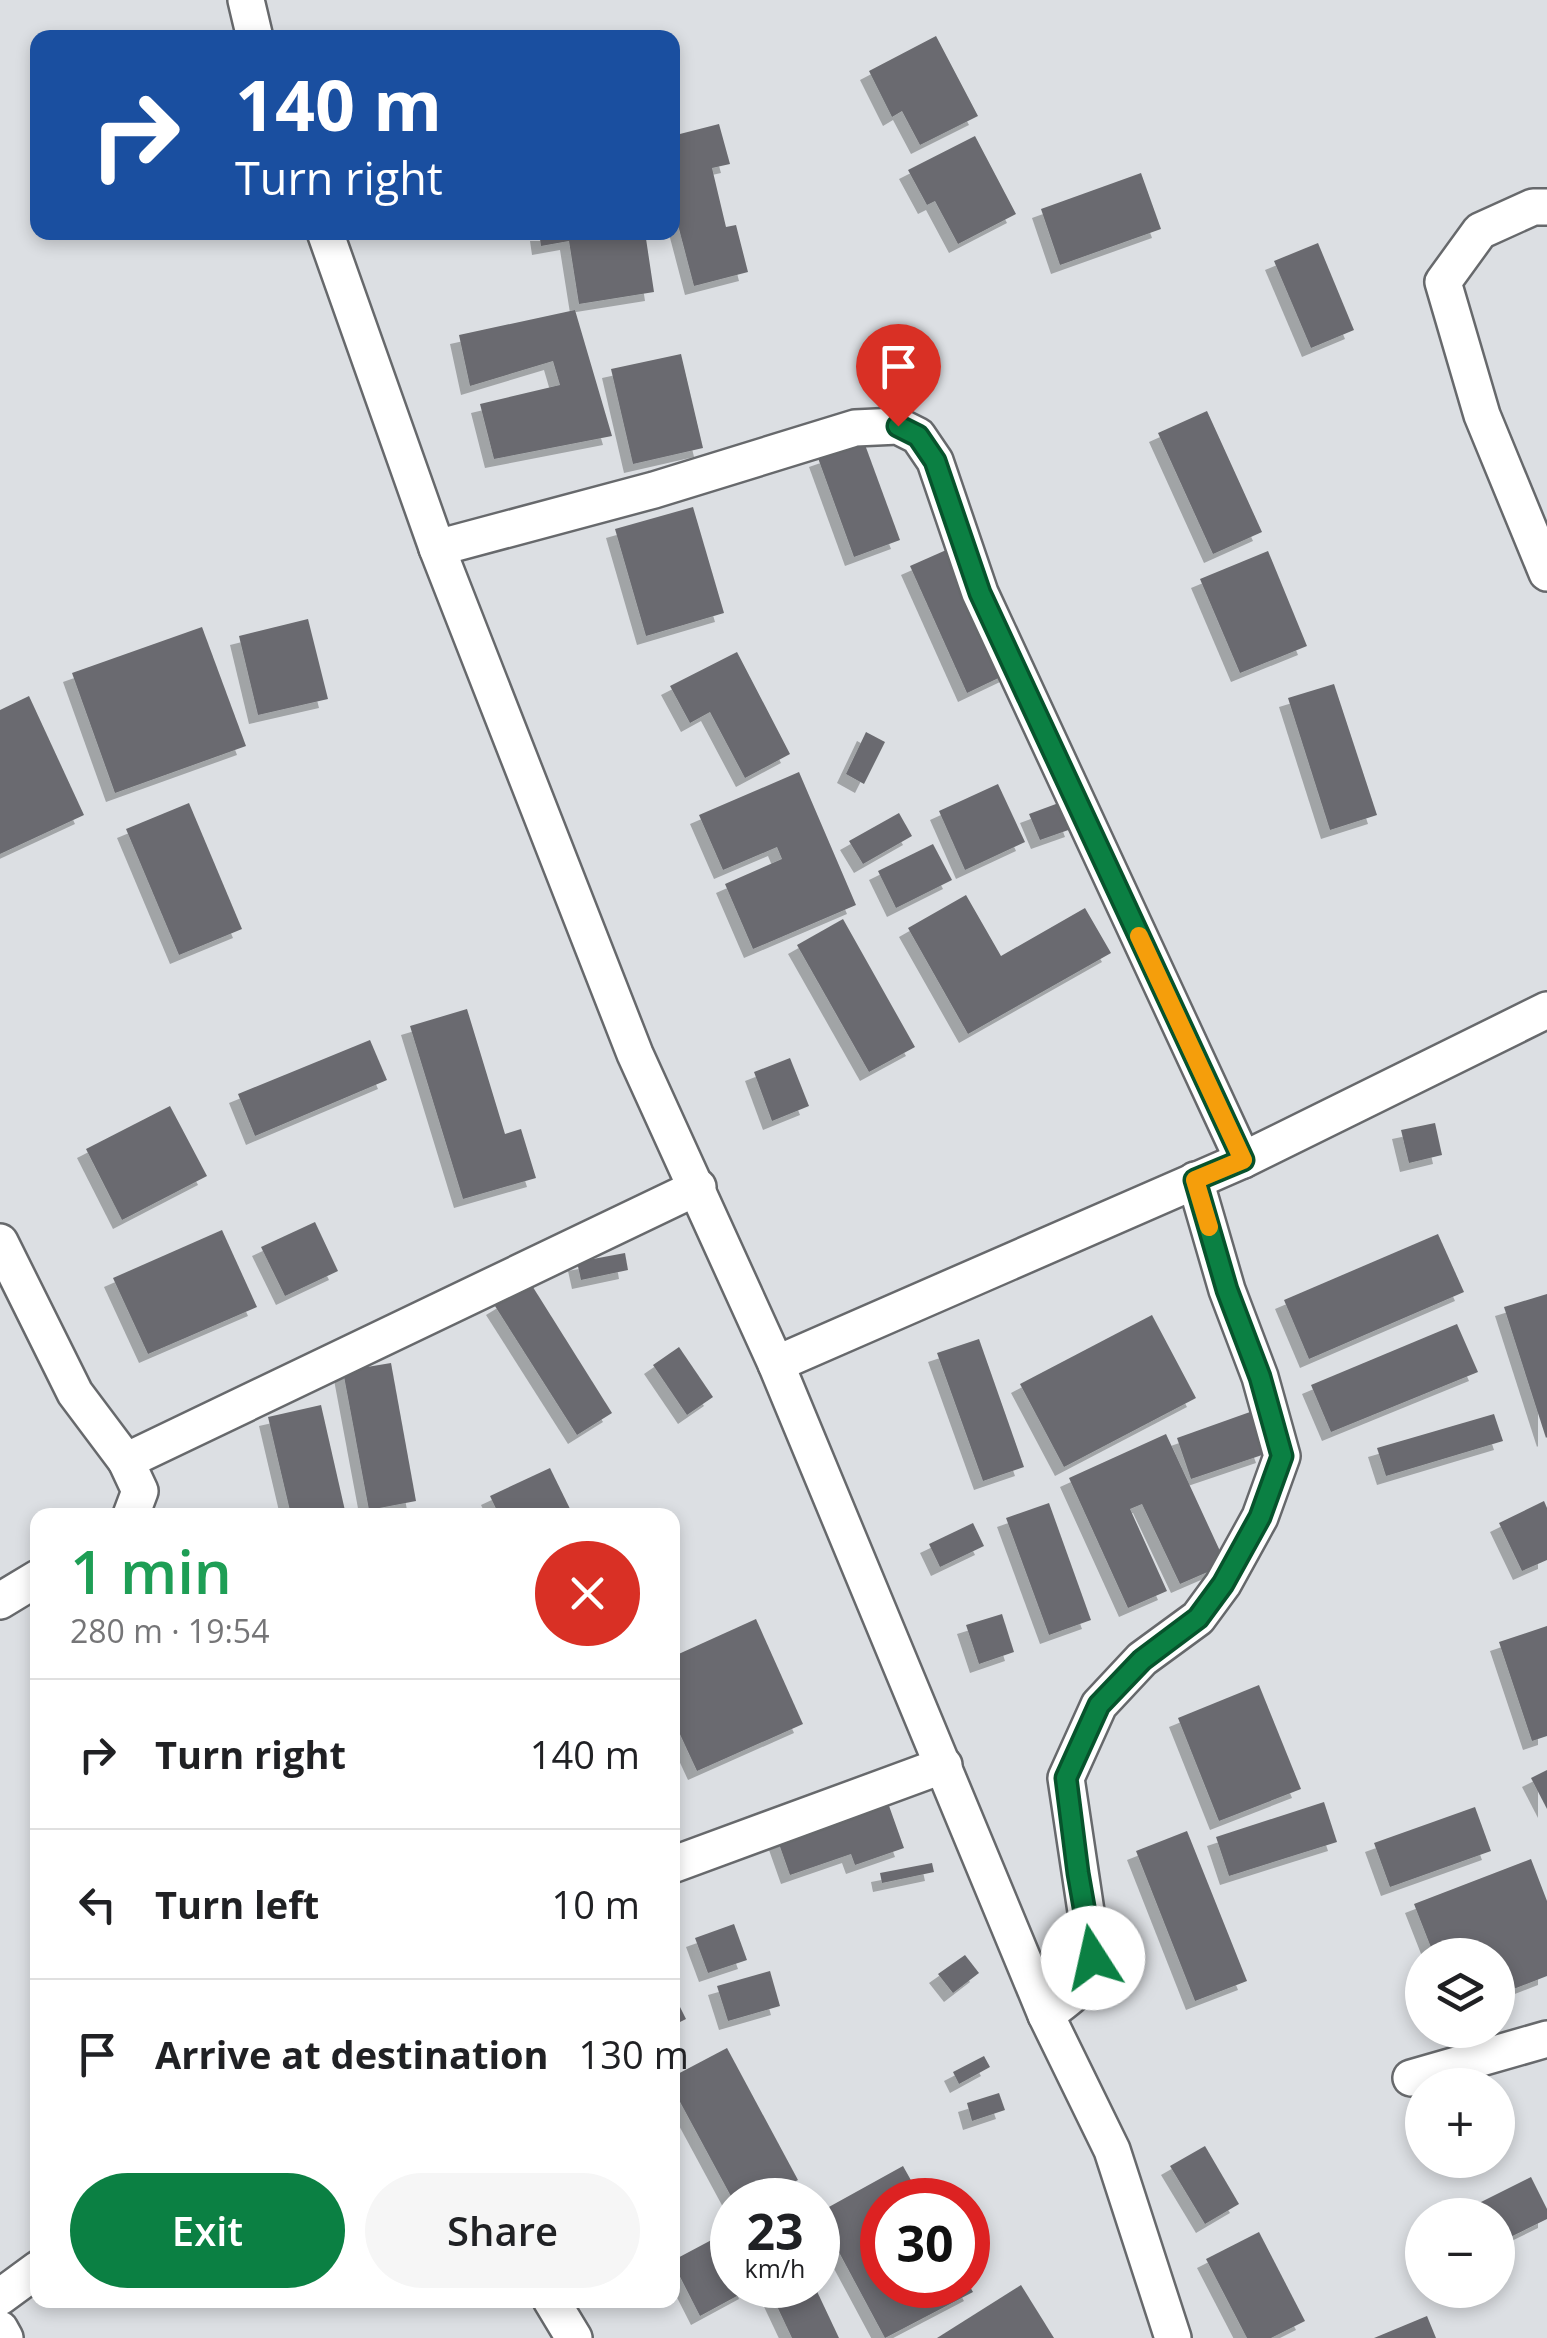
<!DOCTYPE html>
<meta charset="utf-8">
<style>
body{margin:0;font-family:"Open Sans",sans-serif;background:#f6f6f6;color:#202124;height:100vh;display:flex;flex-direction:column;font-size:38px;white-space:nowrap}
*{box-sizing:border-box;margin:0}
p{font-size:32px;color:#757577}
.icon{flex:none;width:55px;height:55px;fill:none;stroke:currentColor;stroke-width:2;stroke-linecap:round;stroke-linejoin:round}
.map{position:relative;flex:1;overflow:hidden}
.side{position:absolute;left:30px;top:1508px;width:650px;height:800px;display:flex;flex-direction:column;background:#fff;border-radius:20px;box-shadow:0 5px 15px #0003}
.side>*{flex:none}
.guide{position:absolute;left:30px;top:30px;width:650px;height:210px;border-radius:20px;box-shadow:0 5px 15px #0003;background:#1a4fa0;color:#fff;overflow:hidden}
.buttons{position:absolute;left:1405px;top:1938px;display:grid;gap:20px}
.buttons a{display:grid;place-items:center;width:110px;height:110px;border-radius:50%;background:#fff;box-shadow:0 5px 15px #0003;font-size:50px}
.speed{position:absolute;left:710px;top:2178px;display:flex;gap:20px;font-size:50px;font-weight:700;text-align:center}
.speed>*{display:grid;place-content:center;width:130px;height:130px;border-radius:50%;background:#fff;box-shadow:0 5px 15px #0003;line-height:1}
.speed small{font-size:25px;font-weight:400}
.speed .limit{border:15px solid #d22;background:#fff;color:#111}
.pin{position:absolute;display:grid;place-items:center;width:85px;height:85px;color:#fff;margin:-102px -42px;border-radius:50% 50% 50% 0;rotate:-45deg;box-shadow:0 0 10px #0007}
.pin .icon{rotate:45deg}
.me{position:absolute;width:110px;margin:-55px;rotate:350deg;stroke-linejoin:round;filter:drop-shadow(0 0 8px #0008)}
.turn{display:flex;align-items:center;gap:35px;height:210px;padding:0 40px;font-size:45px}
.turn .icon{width:130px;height:130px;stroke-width:2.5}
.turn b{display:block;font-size:70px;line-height:85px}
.round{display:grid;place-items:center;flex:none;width:105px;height:105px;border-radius:52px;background:#f6f6f6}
.head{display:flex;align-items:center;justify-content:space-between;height:170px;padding:0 40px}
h1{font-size:60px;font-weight:600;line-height:75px;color:#1e9e55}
.button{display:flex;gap:20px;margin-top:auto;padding:20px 40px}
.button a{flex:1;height:115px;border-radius:60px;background:#0b8043;color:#fff;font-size:40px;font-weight:600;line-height:115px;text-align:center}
.button a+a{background:#f6f6f6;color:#202124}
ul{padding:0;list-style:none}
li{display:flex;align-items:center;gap:30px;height:150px;padding:0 40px;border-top:2px solid #e0e0e0}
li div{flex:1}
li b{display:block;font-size:38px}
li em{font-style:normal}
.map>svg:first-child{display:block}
.building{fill:#6a6b6f;filter:url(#shadow)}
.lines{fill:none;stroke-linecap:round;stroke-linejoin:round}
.street-casing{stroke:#67696c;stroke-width:40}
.street{stroke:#fff;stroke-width:35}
.route-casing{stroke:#07532c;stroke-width:25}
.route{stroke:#0b8043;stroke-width:18}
.slow{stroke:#f59e0b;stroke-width:18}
</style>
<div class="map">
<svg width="1547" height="2338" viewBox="0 0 1547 2338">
<defs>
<filter id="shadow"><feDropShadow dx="-9" dy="9" stdDeviation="0" flood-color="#0004"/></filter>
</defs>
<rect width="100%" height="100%" fill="#dcdfe3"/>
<g class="building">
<path d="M936,36l42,80 -58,29 -18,-34 -10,6 -23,-46z"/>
<path d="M719,124l11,40 -18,4 14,59 10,-2 12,47 -54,14 -22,-84v-66z"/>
<path d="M975,136l41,78 -58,30 -23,-43 -8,4 -19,-35z"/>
<path d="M1141,173l20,56 -101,36 -19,-56z"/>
<path d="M539,232h106l9,60 -75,12 -10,-63 -28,5z"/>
<path d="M1318,243l36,87 -43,18 -37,-87z"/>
<path d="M575,310l37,126 -118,23 -14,-55 80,-19 -7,-24 -83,25 -11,-51z"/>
<path d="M681,354l22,94 -70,16 -22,-95z"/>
<path d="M1207,411l55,121 -49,22 -55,-121z"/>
<path d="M864,442l36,98 -46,17 -36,-99z"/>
<path d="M693,507l31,106 -78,23 -31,-107z"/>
<path d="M953,547l56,126 -42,20 -57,-127z"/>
<path d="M1268,551l39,95 -67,27 -40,-94z"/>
<path d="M308,619l20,80 -70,16 -19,-79z"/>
<path d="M202,627l44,119 -131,47 -43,-120z"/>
<path d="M737,652l53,102 -45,24 -35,-66 -20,11 -20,-37z"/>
<path d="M1334,684l43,131 -47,15 -42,-132z"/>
<path d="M29,696l55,119 -84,39v-144z"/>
<path d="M866,732l19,10 -21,42 -18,-10z"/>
<path d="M799,772l57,133 -103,44 -28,-65 57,-25 -5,-12 -54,23 -24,-55z"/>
<path d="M998,784l27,58 -60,28 -26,-59z"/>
<path d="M1064,801l10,27 -34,12 -11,-26z"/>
<path d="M189,803l53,126 -63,26 -53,-126z"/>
<path d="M899,813l13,23 -49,28 -14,-23z"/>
<path d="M933,844l19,36 -56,28 -18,-37z"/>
<path d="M966,895l35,61 84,-48 26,45 -143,81 -60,-106z"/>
<path d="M843,919l72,128 -46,25 -72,-127z"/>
<path d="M467,1009l38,125 16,-5 15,49 -73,21 -53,-173z"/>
<path d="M370,1040l17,40 -132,56 -17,-42z"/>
<path d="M790,1058l19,48 -37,15 -18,-49z"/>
<path d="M170,1106l37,70 -85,44 -36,-71z"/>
<path d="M1435,1123l7,32 -33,8 -8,-33z"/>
<path d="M315,1222l23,49 -53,25 -24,-49z"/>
<path d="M222,1230l35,77 -109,47 -35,-76z"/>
<path d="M1438,1234l26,58 -155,67 -25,-59z"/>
<path d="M625,1253l3,17 -47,10 -4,-18z"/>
<path d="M531,1284l81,129 -35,22 -82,-129z"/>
<path d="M1547,1294v143l-1,1 -42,-131z"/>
<path d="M1152,1315l44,83 -132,69 -44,-83z"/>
<path d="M1457,1324l21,48 -147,60 -20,-47z"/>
<path d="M979,1339l45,128 -41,14 -46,-128z"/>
<path d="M679,1347l34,50 -26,18 -34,-50z"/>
<path d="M391,1363l25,138 -47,9 -26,-139z"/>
<path d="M321,1405l25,110h-55l-23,-98z"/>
<path d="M1250,1412l15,42 -74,25 -14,-41z"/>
<path d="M1494,1414l9,27 -117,35 -9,-28z"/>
<path d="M1166,1434l60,130 -46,20 -38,-80 -12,5 37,82 -39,17 -59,-130z"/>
<path d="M550,1468l23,47h-74l-9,-19z"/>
<path d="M1544,1501l3,7v52l-25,11 -23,-48z"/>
<path d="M1049,1503l42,117 -42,15 -43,-117z"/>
<path d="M973,1523l11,23 -44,21 -11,-23z"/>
<path d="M1002,1614l12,38 -35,12 -13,-39z"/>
<path d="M756,1619l47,105 -106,47 -25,-54v-60z"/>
<path d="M1547,1626v110l-15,5 -33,-99z"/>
<path d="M1259,1685l42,104 -82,32 -41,-103z"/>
<path d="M1547,1770v39l-16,-31z"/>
<path d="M1324,1802l13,40 -108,34 -13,-39z"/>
<path d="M888,1803l16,45 -49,17 -4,-11 -61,21 -12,-34z"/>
<path d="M1475,1807l16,44 -101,36 -16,-44z"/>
<path d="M1187,1831l60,150 -52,20 -59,-150z"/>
<path d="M1531,1859l16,42v75l-49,19v-40h-64l-20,-51z"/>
<path d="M932,1863l2,9 -52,11 -2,-10z"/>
<path d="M734,1924l13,36 -39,13 -13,-35z"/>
<path d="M965,1955l14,18 -26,20 -15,-19z"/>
<path d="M770,1971l10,35 -52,15 -11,-35z"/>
<path d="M672,1991l14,28 -14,7z"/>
<path d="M727,2048l71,132 -37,20h-28l-61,-113v-10z"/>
<path d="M984,2056l6,11 -31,17 -6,-12z"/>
<path d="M999,2093l6,17 -33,11 -5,-18z"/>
<path d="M1205,2146l34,58 -34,20 -35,-58z"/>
<path d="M903,2166l19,34h-40v85h87l4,7 -88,46 -67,-125z"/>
<path d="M1531,2177l16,32v10l-49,24v-28h-43z"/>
<path d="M1259,2232l46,89 -34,17h-24l-41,-79z"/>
<path d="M719,2236l13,25v24h14l2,5 -48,26 -28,-55z"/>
<path d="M767,2285h47l25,53h-47z"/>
<path d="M1021,2285l33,53h-117z"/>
<path d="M1427,2316l9,22h-62z"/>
</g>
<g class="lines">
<g class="street-casing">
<g id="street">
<path d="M246,0l9,38"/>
<path d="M1547,207h-14l-53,24 -37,51 39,133 65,158"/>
<path d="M325,232l112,316 198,506 141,310 270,651 66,135 61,188"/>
<path d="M437,548l217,-58 201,-62 43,-2 20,10 17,25 45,132 263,567"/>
<path d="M0,1242l75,151 51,68 572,-274"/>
<path d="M776,1364l467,-204 304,-150"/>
<path d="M126,1461l14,30 -9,24"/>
<path d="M0,1601l38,-23"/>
<path d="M672,1865l272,-100"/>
<path d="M1046,2015c21,-16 44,-29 47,-57l-27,-180 33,-73 43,-46 56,-41 25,-34 37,-67 22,-61 -22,-79 -33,-87 -32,-110"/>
<path d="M1411,2078l136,-39"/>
<path d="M0,2297l38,-28"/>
<path d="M551,2300l23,38"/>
<path d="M0,2329l5,9"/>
</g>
</g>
<use href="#street" class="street"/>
</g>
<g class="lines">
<g class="route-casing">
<path id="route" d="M898,426l20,10 17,25 45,132 263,567 -48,20 32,110 33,87 22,79 -22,61 -37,67 -25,34 -56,42 -43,45 -33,73 12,95 15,85"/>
</g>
<use href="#route" class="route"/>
<path class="slow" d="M1139,936l104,224 -48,20 14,47"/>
</g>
</svg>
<div class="buttons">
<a><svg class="icon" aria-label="layers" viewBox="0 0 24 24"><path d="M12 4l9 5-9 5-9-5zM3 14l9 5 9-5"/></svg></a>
<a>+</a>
<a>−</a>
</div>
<div class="speed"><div>23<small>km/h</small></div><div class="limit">30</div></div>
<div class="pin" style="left:898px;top:426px;background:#d93025"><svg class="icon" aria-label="arrive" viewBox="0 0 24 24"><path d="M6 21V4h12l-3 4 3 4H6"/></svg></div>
<svg class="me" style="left:1093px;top:1958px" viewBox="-20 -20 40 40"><circle r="19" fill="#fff"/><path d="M0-13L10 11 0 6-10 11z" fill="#0b8043"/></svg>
<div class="guide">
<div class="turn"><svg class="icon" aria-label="right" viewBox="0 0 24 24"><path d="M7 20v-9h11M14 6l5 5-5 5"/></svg><div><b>140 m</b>Turn right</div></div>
</div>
<section class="side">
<div class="head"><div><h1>1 min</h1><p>280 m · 19:54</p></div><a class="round" style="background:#d93025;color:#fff"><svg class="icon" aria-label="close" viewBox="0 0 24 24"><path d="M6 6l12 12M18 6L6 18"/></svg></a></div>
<ul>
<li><svg class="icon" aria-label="right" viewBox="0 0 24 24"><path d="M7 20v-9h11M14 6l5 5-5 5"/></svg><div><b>Turn right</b></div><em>140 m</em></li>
<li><svg class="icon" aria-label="left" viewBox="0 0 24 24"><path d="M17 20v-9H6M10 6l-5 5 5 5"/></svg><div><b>Turn left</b></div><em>10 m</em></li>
<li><svg class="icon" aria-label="arrive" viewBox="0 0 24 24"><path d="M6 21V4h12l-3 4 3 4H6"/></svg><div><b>Arrive at destination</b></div><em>130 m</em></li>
</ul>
<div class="button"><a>Exit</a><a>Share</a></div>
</section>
</div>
